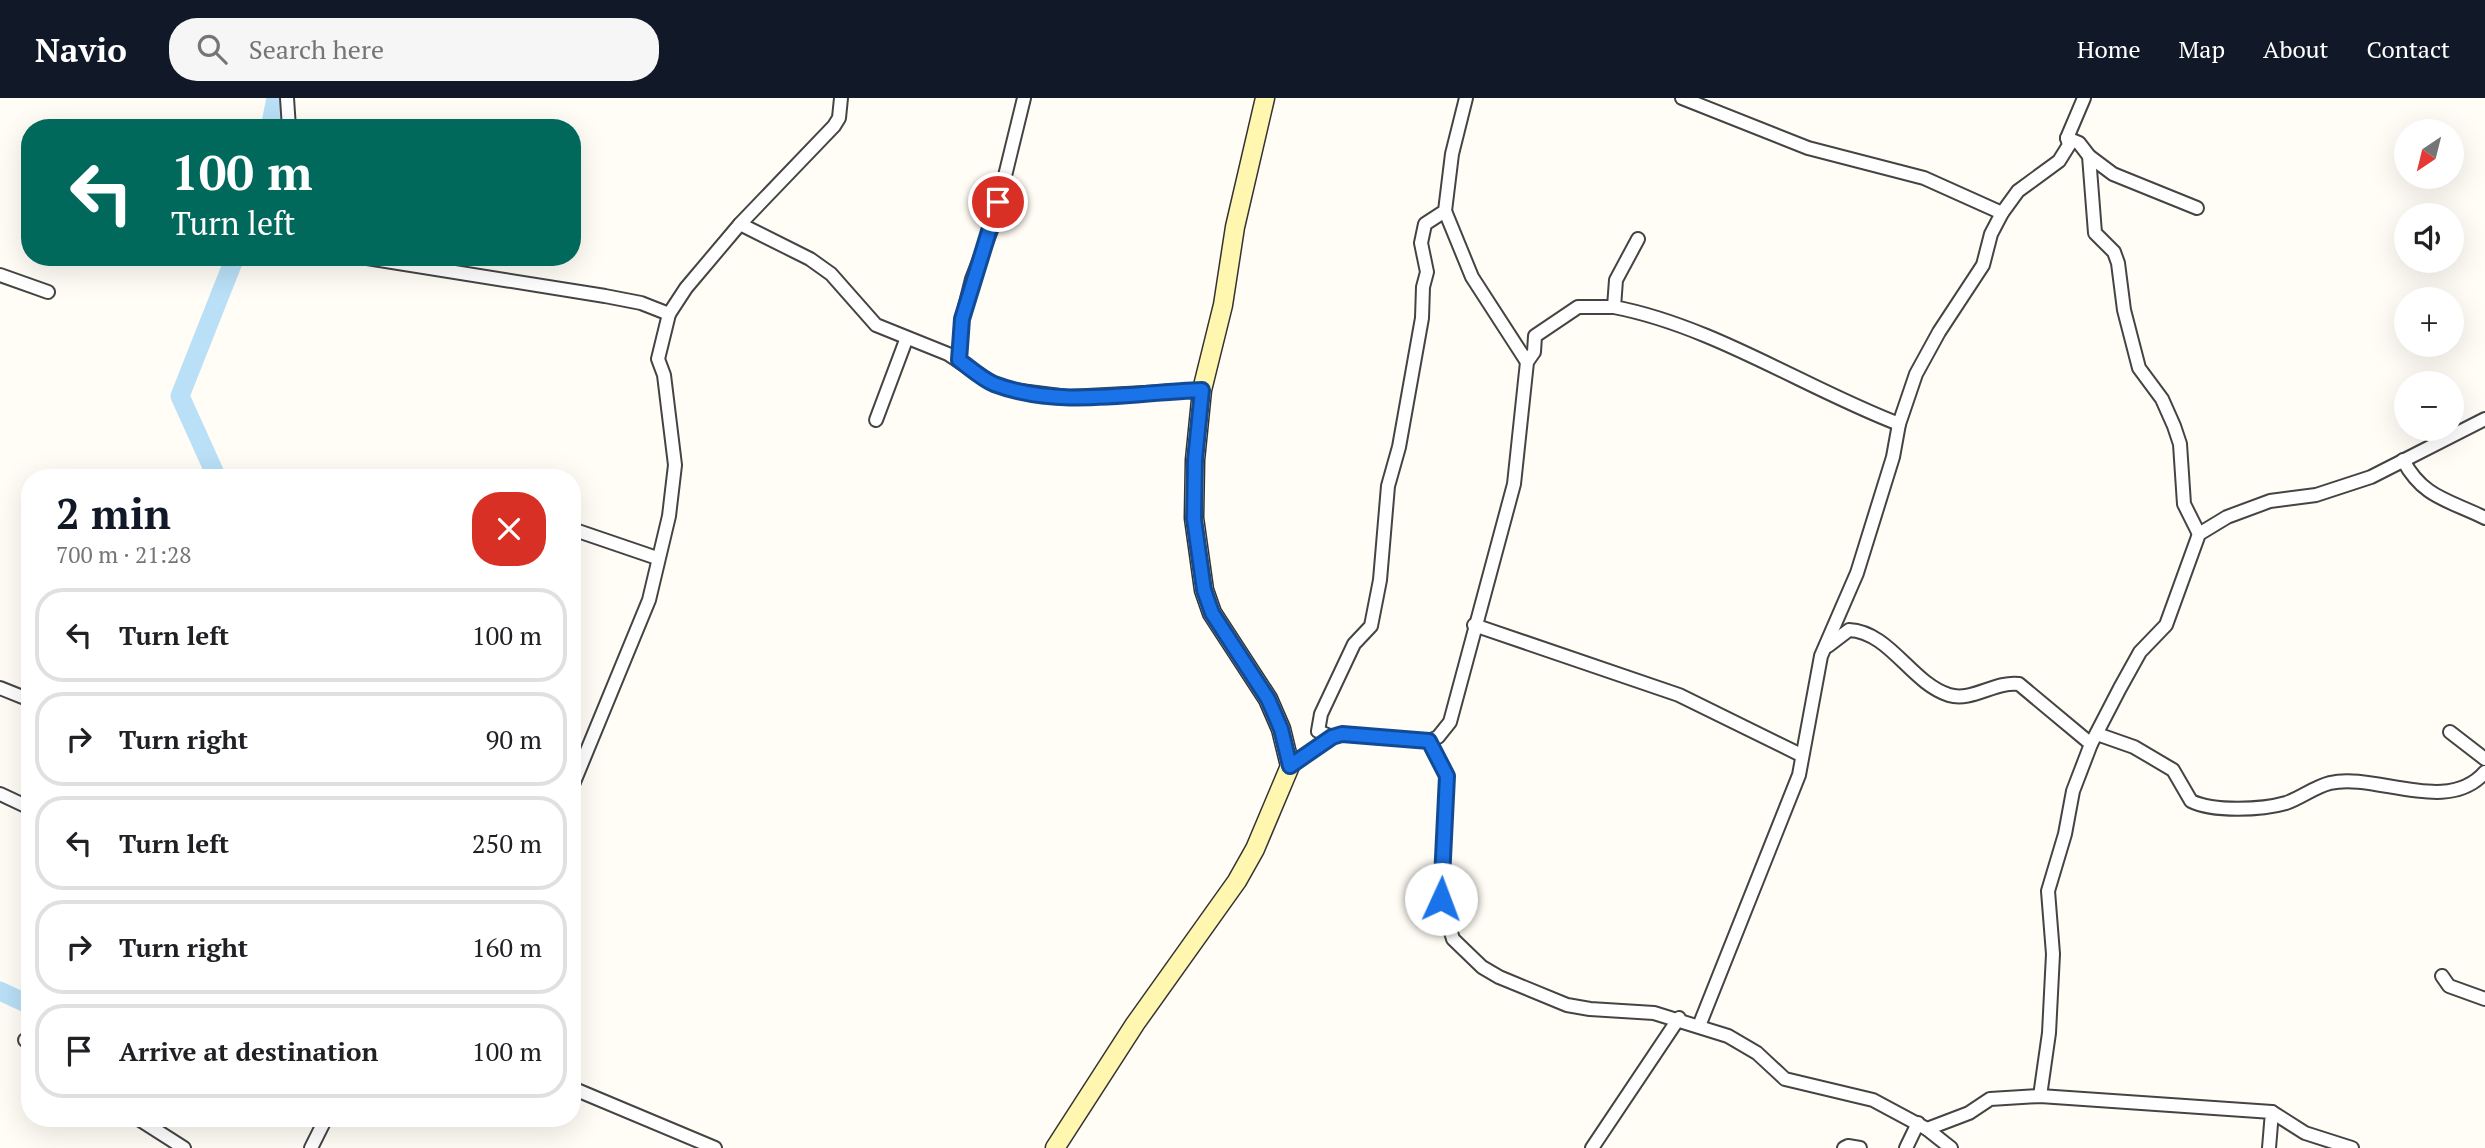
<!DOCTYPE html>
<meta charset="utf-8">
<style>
body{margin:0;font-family:"PT Serif",serif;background:#f6f6f6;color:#202124;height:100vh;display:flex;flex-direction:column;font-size:26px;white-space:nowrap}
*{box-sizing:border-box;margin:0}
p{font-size:23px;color:#757577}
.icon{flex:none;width:38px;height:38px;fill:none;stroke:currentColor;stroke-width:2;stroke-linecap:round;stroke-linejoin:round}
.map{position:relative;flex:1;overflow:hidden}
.side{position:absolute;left:21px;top:371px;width:560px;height:658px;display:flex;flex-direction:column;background:#fff;border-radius:28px;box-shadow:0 7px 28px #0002}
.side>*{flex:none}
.top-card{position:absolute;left:21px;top:21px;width:560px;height:147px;border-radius:28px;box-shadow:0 7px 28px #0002;background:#00695c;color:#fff;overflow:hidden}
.needle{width:46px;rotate:215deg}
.tools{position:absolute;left:2394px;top:21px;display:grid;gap:14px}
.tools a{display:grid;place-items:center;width:70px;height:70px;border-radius:50%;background:#fff;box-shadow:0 7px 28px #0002;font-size:35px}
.pin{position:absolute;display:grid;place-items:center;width:60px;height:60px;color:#fff;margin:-30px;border:4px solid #fff;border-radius:50%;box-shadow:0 2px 7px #0007}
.me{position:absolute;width:77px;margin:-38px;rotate:2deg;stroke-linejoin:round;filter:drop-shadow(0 0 5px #0008)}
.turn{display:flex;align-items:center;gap:24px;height:147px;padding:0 35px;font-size:32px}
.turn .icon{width:91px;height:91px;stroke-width:2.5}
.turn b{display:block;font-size:49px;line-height:60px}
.round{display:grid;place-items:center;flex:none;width:74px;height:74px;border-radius:28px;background:#f6f6f6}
.headline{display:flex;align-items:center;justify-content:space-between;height:119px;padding:0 35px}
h1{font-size:42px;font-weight:600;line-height:52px;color:#111827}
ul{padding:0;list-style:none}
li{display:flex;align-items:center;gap:21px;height:94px;margin:0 14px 10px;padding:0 21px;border:4px solid #e0e0e0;border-radius:28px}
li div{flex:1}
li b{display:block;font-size:26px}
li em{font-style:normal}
header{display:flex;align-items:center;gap:42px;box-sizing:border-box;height:98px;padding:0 35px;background:#111827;color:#fff}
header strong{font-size:33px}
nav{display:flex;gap:38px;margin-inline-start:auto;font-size:24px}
.search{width:490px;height:63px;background:#f6f6f6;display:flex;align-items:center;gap:18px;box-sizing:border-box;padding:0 24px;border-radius:28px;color:#757577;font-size:26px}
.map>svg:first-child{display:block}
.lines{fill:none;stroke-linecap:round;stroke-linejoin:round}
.river{stroke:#b9e0f7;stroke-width:19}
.minor-casing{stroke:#444;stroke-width:16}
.secondary-casing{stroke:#333;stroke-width:21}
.minor{stroke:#fff;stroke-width:12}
.secondary{stroke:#fff6b0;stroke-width:18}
.route-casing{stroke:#114b97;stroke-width:18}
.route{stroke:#1a73e8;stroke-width:12}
</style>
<header>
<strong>Navio</strong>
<div class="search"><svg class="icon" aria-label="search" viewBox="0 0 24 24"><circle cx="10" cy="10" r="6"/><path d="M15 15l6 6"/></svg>Search here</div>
<nav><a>Home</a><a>Map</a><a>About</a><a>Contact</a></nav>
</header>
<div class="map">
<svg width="2485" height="1050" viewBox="0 0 2485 1050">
<rect width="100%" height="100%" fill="#fffdf5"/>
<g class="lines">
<g class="river">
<path d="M270,30l6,-30"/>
<path d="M217,380l-37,-82 55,-139"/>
<path d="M0,893l30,14"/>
</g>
<g class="minor-casing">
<g id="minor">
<path d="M287,0l2,30"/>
<path d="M1682,0l126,50 116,30 78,35"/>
<path d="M2067,40l12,5 10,13 6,77 19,19 4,11 6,47 15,58 23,31 12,27 6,18 4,60 15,30"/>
<path d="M2089,58l24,18 84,34"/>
<path d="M1445,113l27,66 55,85"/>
<path d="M740,126l70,35 21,15 45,51 72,29 44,29 22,7 54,7 134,-7"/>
<path d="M1638,141l-22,41 -2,27c99,19 191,81 285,117"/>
<path d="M361,159l244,39 36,7 28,11"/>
<path d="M0,177l48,17"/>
<path d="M959,262l3,-41 10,-40 21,-54 31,-127"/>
<path d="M876,322l30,-80"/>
<path d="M2403,362c20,38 46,40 82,58"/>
<path d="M572,431l85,29"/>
<path d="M1474,527l205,70 122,60"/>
<path d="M1828,548l21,-16c41,2 62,53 100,65 23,7 46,-14 70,-11l72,60"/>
<path d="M0,590l30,12"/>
<path d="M2450,634l35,27"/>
<path d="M2097,636l37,13 39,23 18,31c22,11 71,9 95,2 15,-5 28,-16 44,-20 45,-11 117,33 155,-11"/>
<path d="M1332,639l-14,-6 3,-17 33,-70 17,-18 9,-46 8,-94 11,-39 23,-129 1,-31 4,-15 -6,-29 4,-19 20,-13 7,-57 14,-56"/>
<path d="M1429,643l18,35 -6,123 12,40 29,28 17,10 68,28 23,4 64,4 74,23 29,17 28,26 88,21 54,29 24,19"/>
<path d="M1290,668l42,-29 10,-3 87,7 9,-4 12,-15 64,-238 13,-122 7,-10 1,-16 43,-29h36"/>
<path d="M572,689l77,-187 20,-84 6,-51 -11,-90 -6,-16 11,-45 17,-26 54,-64 94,-98 5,-8 2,-20"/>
<path d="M0,696l30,14"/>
<path d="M2442,878l7,10 36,13"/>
<path d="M1699,928l100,-251 22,-119 36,-83 36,-116 6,-33 17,-50 23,-42 44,-67 8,-31 11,-21 16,-22 41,-30 10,-16 -2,-7 17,-40"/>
<path d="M25,942l5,4"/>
<path d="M572,990l143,60"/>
<path d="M2040,998l9,-63 4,-79 -5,-63 17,-57 8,-43 18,-47 29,-56 20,-36 26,-27 33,-91 28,-17 43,-16 46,-6 55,-18 114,-58"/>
<path d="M2272,1014l33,21 47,15"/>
<path d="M137,1020l47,30"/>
<path d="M1927,1031l42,-16 21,-14 50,-3 232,16 -3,36"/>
<path d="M311,1050l15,-30"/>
<path d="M1592,1050l87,-130"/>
<path d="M1844,1050l4,-2 12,2"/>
<path d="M1906,1050l12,-25"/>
</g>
</g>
<g class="secondary-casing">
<path id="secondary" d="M1055,1050l80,-124 102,-143 18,-32 35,-83 -9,-37 -13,-30 -56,-86 -8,-23 -10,-72 1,-58 7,-70 21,-85 12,-78 30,-129"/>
</g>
<use href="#minor" class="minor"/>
<use href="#secondary" class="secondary"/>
</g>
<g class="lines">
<g class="route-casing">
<path id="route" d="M998,104l-36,117 -3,41c11,8 23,19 35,24 66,25 140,8 208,6l-7,70 -1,59 10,71 8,23 56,86 13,30 9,37 42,-29 10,-3 87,7 18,35 -6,123"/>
</g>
<use href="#route" class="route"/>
</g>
</svg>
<div class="tools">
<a><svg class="needle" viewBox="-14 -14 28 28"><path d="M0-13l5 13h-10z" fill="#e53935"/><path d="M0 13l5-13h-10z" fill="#757577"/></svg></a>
<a><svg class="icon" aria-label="sound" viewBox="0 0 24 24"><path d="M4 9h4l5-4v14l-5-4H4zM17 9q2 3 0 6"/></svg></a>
<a>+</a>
<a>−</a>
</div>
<div class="pin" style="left:998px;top:104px;background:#d93025"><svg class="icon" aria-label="arrive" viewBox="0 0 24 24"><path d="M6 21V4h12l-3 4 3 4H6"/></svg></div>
<svg class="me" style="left:1441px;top:801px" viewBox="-20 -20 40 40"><circle r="19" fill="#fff"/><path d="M0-13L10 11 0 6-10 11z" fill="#1a73e8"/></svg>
<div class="top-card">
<div class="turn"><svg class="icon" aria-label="left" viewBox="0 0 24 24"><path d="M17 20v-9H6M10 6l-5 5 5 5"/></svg><div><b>100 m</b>Turn left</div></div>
</div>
<section class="side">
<div class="headline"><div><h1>2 min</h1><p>700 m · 21:28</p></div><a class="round" style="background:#d93025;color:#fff"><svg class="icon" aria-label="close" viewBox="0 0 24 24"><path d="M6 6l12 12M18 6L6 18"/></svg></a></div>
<ul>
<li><svg class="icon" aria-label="left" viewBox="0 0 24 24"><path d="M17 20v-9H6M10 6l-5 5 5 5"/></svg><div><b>Turn left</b></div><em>100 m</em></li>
<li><svg class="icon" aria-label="right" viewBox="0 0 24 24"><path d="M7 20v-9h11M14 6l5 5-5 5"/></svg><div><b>Turn right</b></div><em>90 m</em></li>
<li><svg class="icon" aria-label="left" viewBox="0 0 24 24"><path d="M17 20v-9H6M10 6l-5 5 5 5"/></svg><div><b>Turn left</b></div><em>250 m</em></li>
<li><svg class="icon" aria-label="right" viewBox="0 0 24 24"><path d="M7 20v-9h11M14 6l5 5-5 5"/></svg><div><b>Turn right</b></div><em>160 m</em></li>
<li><svg class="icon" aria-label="arrive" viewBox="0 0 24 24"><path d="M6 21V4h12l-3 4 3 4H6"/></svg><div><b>Arrive at destination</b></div><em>100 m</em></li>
</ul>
</section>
</div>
